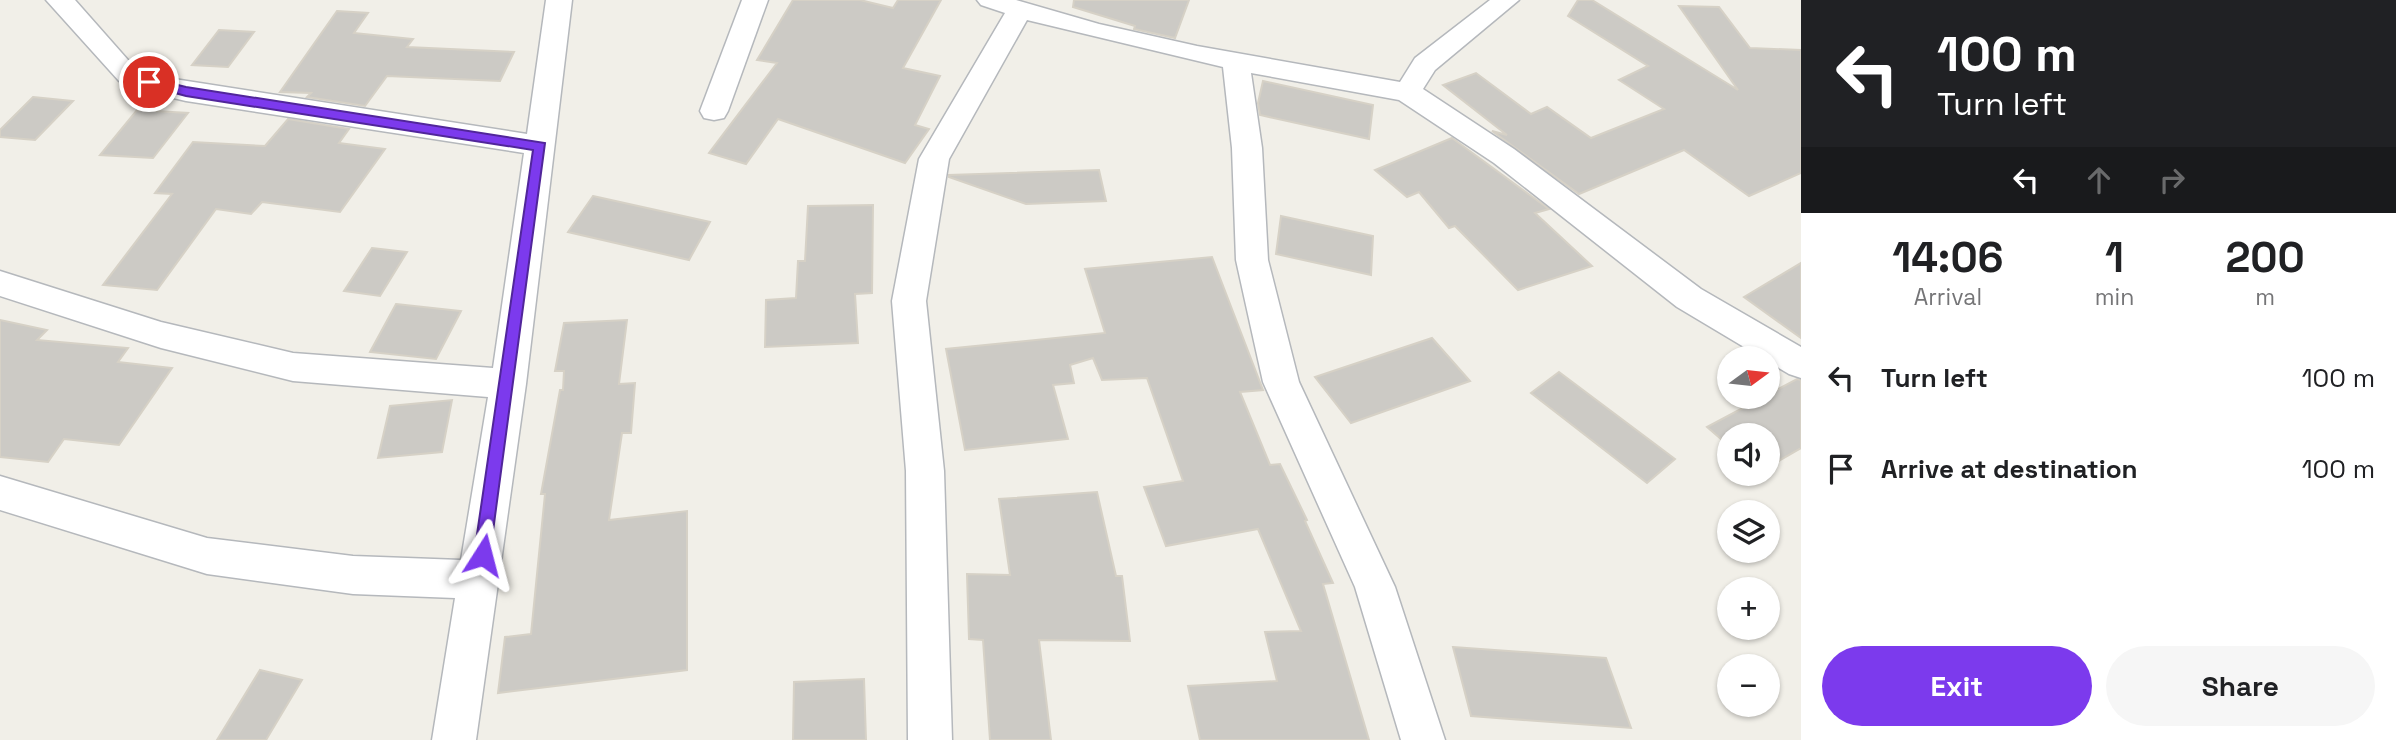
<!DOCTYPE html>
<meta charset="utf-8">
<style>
body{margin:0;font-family:"Space Grotesk",sans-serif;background:#f6f6f6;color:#202124;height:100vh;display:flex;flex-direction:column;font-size:26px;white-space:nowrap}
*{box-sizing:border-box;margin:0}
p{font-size:23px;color:#757577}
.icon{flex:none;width:38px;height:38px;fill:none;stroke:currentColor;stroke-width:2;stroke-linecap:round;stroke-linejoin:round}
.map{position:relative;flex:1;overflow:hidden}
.side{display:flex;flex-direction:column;background:#fff;width:595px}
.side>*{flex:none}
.hud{background:#202124;color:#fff;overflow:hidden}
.needle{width:46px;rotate:75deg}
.fabs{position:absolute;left:1717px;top:346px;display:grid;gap:14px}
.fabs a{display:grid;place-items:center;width:63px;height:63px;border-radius:50%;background:#fff;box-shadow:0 2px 5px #0004;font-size:35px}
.pin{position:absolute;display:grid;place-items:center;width:60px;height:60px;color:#fff;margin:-30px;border:4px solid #fff;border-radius:50%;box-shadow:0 2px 7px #0007}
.me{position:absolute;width:77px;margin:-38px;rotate:9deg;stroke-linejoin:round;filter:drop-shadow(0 0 5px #0008)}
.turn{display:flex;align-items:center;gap:24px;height:147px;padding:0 21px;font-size:32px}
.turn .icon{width:91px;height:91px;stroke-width:2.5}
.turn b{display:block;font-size:49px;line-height:60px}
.lanes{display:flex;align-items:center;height:66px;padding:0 21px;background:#0003;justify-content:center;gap:35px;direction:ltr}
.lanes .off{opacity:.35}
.eta{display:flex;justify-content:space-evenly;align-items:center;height:119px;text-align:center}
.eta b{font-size:42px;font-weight:700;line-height:49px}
.action{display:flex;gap:14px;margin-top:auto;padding:14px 21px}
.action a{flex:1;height:80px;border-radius:42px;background:#7c3aed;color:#fff;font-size:28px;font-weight:700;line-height:80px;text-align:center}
.action a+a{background:#f6f6f6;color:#202124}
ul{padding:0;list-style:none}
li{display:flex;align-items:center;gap:21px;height:91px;padding:0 21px}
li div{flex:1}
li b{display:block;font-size:26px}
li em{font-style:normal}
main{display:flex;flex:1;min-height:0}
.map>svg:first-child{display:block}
.building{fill:#cccac5;stroke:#d6d1c6;stroke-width:2}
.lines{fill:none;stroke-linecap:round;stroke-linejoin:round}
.street-casing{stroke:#b5b8bc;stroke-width:3}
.street{fill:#fff;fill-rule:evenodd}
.route{fill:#7c3aed;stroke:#51269a;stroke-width:2}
</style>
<main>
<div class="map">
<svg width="1801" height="740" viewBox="0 0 1801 740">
<rect width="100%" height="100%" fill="#f1efe8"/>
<g class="building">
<path d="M793,0h67l33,8 5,-8h43l-38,68 37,8 -25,49 14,4 -24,34 -127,-44 -32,45 -37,-11 68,-90 -20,-3z"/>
<path d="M1074,0h115l-14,38 -41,-9 1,-3 -62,-19z"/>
<path d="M1578,0h14l146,90 -59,-84 40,1 31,41 51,2v123l-52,23 -65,-46 -105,44 -87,-63 15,4 -64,-50 33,-12 55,41 16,-7 44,31 73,-29 -45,-29 29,-14 -80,-50z"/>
<path d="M337,11l31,2 -14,20 59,6 -6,8 107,5 -14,29 -113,-5 -22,30 -58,-9 4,-4 -31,-1z"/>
<path d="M219,30l35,2 -26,35 -36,-2z"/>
<path d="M1263,81l110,24 -4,34 -109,-24 -2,-12z"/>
<path d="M33,97l40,4 -38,39 -35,-3v-7z"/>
<path d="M137,110l51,3 -35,45 -53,-3z"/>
<path d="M288,119l61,10 -10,14 46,6 -45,63 -78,-10 -11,12 -35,-5 -59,81 -54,-5 69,-91 -17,-1 38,-51 72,4z"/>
<path d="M1452,138l97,71 -14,4 57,53 -74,24 -63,-64 -6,2 -30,-36 -12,5 -32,-27z"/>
<path d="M1099,170l7,31 -80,3 -77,-27v-2z"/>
<path d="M593,196l117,26 -21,38 -121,-28z"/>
<path d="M873,205l-1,88 -17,1 3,49 -93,4 1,-47 30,-2 2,-37h7l3,-55z"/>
<path d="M1281,216l92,20 -2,39 -95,-21z"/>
<path d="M372,248l35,4 -27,44 -36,-5z"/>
<path d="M1212,257l51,133 -23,2 30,73 10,-1 27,56 -2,1 28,62 -10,1 46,156h-169l-12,-54 89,-5 -12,-49 36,-1 -43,-102 -92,17 -22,-59 39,-6 -36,-103 -45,2 -9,-22 -23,7 4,18 -21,2 15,54 -103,11 -19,-101 159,-16 -20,-64z"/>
<path d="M1801,263v75l-57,-41z"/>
<path d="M396,304l65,7 -25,48 -66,-7z"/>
<path d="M0,320l47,10 -10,10 91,8 -10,14 54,6 -53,77 -55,-6 -16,23 -48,-5z"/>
<path d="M627,320l-8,64 16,-1 -4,50h-9l-13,87 78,-9v159l-189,23 7,-56 26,-3 14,-140h-4l19,-104h3l1,-19h-9l9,-48z"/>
<path d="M1432,338l38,43 -119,42 -36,-46z"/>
<path d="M1559,372l116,87 -28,24 -116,-90z"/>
<path d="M1797,379l4,1v68l-33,19v-31h-39v10l-22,-19z"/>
<path d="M452,400l-10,52 -64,6 12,-52z"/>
<path d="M1097,492l19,84h6l8,65 -91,-1 12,100h-61l-7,-100 -14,-1 -2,-65 43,1 -11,-76z"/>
<path d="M1453,647l153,11 25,70 -160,-12z"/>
<path d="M260,670l42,10 -36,60h-49z"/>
<path d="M864,679l2,61h-73l1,-58z"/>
</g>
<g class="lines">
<g class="street-casing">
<g id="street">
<path d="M46,0h29l53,60 27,16 372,58 19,-134h26l-46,384 -50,356h-44l23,-142 -102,-4 -146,-20 -207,-64v-34l207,62 146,18 108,4 27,-163 -195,-16 -132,-33 -161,-52v-25l161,51 132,31 200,15 31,-215 -338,-52 -47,-11 -20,-9z"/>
<path d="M742,0h26l-40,111 -4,7 -10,2 -10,-2 -4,-7z"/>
<path d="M977,0h39l83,24 98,22 203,36 15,-24 75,-58h29l-84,70 -12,19 91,60 187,140 100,58v31l-12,-4 -112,-67 -183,-144 -95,-63 -148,-27 11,75 6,112 31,122 96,205 50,153h-44l-46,-153 -92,-205 -27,-122 -4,-112 -9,-81 -196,-47 -78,139 -23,142 18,170 8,269h-44l-2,-269 -14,-170 27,-142 86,-146 -24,-8z"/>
</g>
</g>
<use href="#street" class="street"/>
</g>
<path class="route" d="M149,78l37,9 359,56 -56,418 -6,2 -7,-2 -2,-6 59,-405 -347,-54 -41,-11v-6z"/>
</svg>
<div class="fabs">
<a><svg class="needle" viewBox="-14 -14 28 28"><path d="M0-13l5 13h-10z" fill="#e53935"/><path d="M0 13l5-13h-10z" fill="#757577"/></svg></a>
<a><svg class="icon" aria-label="sound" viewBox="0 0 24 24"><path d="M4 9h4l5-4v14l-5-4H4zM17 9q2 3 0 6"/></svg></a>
<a><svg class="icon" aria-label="layers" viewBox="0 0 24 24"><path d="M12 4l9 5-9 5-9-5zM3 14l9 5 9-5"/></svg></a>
<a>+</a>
<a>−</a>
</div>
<div class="pin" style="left:149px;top:82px;background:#d93025"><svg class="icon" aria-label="arrive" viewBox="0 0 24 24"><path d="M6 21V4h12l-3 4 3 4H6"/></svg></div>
<svg class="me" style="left:483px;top:555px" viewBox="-20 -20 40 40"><path d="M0-17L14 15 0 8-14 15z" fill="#7c3aed" stroke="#fff" stroke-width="4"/></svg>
</div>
<section class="side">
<div class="hud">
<div class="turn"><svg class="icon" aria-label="left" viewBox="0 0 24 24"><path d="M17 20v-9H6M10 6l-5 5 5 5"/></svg><div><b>100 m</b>Turn left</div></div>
<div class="lanes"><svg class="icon" aria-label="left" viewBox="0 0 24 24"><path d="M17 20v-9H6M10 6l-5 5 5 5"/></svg><svg class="icon off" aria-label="ahead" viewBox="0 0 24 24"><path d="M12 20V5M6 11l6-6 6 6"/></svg><svg class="icon off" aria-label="right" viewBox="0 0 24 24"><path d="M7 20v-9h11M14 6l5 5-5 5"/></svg></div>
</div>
<div class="eta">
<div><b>14:06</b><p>Arrival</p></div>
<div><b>1</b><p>min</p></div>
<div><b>200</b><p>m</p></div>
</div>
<ul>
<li><svg class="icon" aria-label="left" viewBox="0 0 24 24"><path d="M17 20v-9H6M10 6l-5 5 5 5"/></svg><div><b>Turn left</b></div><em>100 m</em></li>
<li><svg class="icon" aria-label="arrive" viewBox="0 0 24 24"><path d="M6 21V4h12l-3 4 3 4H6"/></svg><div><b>Arrive at destination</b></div><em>100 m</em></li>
</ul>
<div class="action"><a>Exit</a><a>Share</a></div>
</section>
</main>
